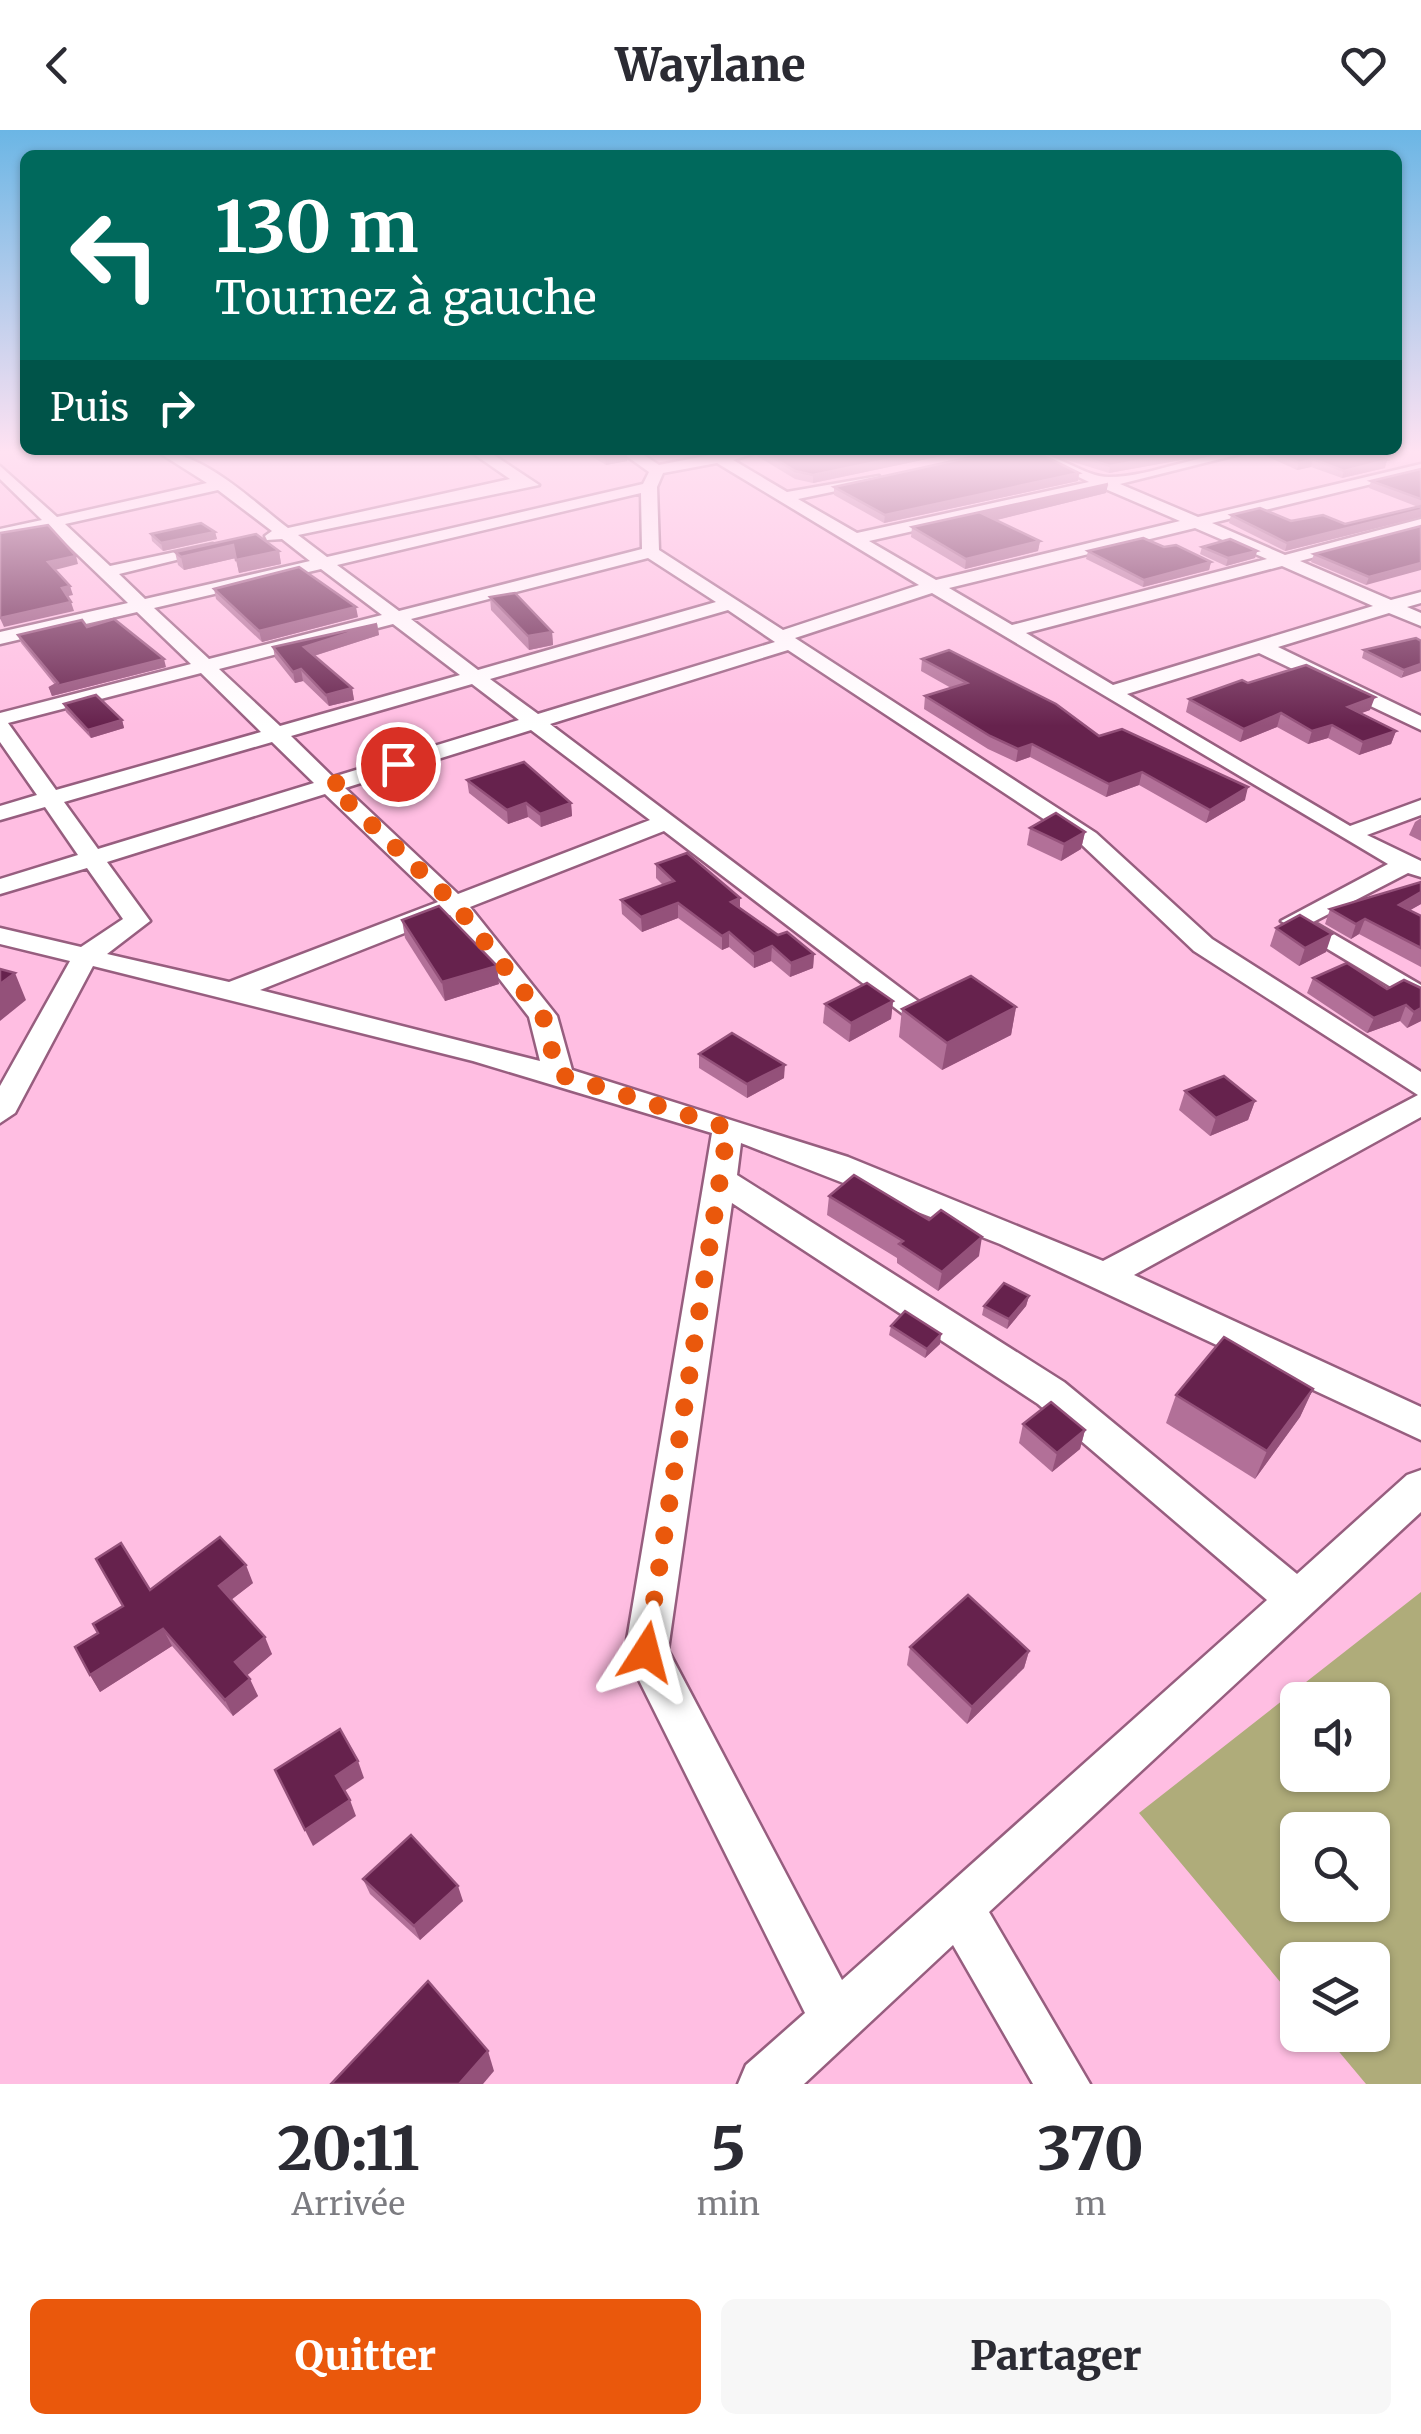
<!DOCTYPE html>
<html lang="fr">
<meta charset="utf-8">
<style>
body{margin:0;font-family:Merriweather,serif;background:#f7f7f7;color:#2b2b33;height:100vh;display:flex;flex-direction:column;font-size:38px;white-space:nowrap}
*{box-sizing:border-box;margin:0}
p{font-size:32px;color:#7c7c81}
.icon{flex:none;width:55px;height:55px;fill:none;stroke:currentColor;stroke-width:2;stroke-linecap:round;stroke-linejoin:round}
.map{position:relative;height:1954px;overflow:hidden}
.drawer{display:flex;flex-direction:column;background:#fff;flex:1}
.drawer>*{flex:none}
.hud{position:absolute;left:20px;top:20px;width:1382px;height:305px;border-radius:15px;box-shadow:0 2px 8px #0004;background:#00695c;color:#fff;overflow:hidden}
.buttons{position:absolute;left:1280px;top:1552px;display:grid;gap:20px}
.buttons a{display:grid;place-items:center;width:110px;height:110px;border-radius:15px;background:#fff;box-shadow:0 2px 8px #0004;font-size:50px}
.pin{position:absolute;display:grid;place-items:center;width:85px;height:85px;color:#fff;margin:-42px;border:5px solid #fff;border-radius:50%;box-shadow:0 2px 10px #0007}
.me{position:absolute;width:110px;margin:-55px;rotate:9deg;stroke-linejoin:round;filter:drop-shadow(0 0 8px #0008)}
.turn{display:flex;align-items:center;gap:35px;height:210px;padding:0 30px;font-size:45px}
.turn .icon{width:130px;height:130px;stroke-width:2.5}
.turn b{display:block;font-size:70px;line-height:85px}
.then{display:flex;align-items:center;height:95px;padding:0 30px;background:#0003;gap:20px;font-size:38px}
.eta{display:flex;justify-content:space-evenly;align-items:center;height:170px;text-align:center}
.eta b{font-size:60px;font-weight:800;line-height:70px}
.primary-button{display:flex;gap:20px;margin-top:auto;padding:20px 30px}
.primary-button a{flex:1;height:115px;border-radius:15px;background:#ea580c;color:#fff;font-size:40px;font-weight:800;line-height:115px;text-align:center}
.primary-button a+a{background:#f7f7f7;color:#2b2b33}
header{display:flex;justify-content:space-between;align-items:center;height:130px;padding:0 30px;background:#fff;font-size:45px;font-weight:800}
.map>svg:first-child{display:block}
.green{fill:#afac7a;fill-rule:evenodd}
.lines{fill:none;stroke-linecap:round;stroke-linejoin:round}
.minor-casing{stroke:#975e7f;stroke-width:5}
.minor{fill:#fff;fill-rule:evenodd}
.wall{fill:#b27098}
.shaded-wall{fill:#94517a}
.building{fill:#66224d;stroke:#94517a;stroke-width:2.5}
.route{stroke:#ea580c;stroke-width:18;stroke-dasharray:0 32.4}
</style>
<header><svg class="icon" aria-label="back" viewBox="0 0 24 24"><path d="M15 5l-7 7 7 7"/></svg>Waylane<svg class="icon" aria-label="heart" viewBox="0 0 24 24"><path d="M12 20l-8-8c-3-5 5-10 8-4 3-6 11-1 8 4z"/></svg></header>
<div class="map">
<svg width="1421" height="1954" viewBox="0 0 1421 1954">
<rect width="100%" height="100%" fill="#ffbee2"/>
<path class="green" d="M1421,1462v492h-55l-41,-49h47v-75h-74l-1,42 -158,-189zM1298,1570h74v75h-74zM1298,1700h74v75h-74z"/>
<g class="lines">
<g class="minor-casing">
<path id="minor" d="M158,322c46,0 94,49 130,76l222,-49 -39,-27h18l50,33 -241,50 29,22 316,-73 6,-12 -28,-20h18l20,13 67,-13h32l-25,8 54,32 92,-16v6l-81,17 59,34 232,-51 -62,-30c31,0 56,25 82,25 44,0 90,-25 139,-25l-128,32 78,33 223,-53v8l-209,51 73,32 136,-36v10l-121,32 91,39 30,-8v11l-14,4 14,6v13l-32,-13 -111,34 143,69v14l-162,-77 -132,41 223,132 71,-26v15l-54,20 54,26v16l-13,-4 -95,49 108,63v20l-140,-84 107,-57 -456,-271 -137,45 301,195 116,106 209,133v45l-287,158 287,132v33l-421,-196 -259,-101 -4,32 327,207 233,192 110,-99 14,-5v42l-432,400 101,172h-57l-80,-139 -149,139h-66l8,-19 59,-52 -180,-361 87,-519 -239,-72 -380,-95 -78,147 -15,10v-37l70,-125 -70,-17v-16l81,19 42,-28 -36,-51 -87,26v-15l78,-24 -33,-48 -45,13v-14l37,-11 -37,-53v-29l191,-49 -54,-52 -137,32v-12l128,-29 -78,-75 -50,11v-10l42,-9 -42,-41v-13l57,51 150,-34zM717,333l202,122 -136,45 -124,-80 -2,-63 6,-14zM1103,358l77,33 -244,59 -67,-39zM218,360l54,41 -7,5 2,4 15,-1 28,22 -165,38 -26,-25 102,-25 -8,-5 -103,22 -45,-42zM641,363l1,56 -243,62 -62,-46zM1195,398l72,31 -255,66 -63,-37zM648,428l68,44 -238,68 -67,-51zM1282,436l91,40 -260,79 -87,-52zM321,439l61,46 -173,44 -55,-51zM728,480l47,32 -237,72 -48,-35zM393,494l67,51 -180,51 -61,-57zM788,520l292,193 114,108 224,144 -315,166 -255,-104 -276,-87 -15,-54 -87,-109 194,-76 239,183h20l4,-6 -377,-284zM201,543l60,59 -205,58 -48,-67zM472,554l47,36 -186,57 -42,-41zM531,600l119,90 -192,74 -113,-106zM272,612l42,41 -216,66 -34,-47zM325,664l113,108 -209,80 -122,-28 43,-33 -43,-59zM450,785l79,102 11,44 -280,-71zM732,1073l306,201 229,196 -425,380 -174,-330z"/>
</g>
<use href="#minor" class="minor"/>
</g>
<g class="wall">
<path d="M584,322h42l1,9 -21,4z"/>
<path d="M757,322h203l-147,31 -18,-4 -38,-23z"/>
<path d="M1041,322h184l-116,21z"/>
<path d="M1257,322h111l17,16 -43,10 -31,-11 -14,3z"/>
<path d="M1421,339v48l-136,34 -56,-28 2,-8 114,9 73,-17 -49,-19 2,-7z"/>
<path d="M1079,343l-1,8 -194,42 -50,-28v-8z"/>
<path d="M1108,354l-2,9 -110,27 44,21 -2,10 -73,18 -54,-32 1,-10z"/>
<path d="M1421,396l-55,59 -55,-23 3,-8z"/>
<path d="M215,402l2,7 -54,12 -11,-10 -1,-7z"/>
<path d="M1164,417l47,15 -2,8 -66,17 -57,-28 2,-8z"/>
<path d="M1202,417l55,4 -2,7 -29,8 -26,-12z"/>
<path d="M279,421l2,13 -42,9 -3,-15 -52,12 -6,-5 -3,-13z"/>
<path d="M214,459l144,28 -96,25 -46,-43z"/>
<path d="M490,467l62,35 1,13 -24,5 -38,-40z"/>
<path d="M377,494l2,11 -65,21 38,32 2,12 -25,6 -26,-25 -8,2 -20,-25 -2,-11z"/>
<path d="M87,497l79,40 -114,29 -3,-8 6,-3 -34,-42 -3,-8z"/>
<path d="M1416,508l-15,40 -39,-20 2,-8z"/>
<path d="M922,529l177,77 146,64 -39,23 -67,-38 -33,12 -76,-40 -14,5 -28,-13 -64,-40 1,-13 26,-8 -30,-17z"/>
<path d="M1189,569l181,11 -9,3 35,18 -5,13 -32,11 -31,-17 -20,6 -31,-17 -37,15 -54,-30z"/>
<path d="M64,574l58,16 2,8 -33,10 -25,-26z"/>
<path d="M467,650l104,23 1,13 -31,11 -13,-10 -20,7 -39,-31z"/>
<path d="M1421,688v23l-12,-6 6,-13z"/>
<path d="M1030,698l55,4 -4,17 -20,12 -34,-16z"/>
<path d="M656,734l84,34v10l38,27 36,19 -1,14 -23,9 -19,-16 -17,7 -25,-21 -7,3 -44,-32 -36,14 -20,-18 -1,-14 42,-15 -7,-7z"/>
<path d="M1421,774l-11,6 11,6v51l-62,-33 -8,5 -26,-15 5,-15z"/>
<path d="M402,790l97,64 -54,17 -40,-63z"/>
<path d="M1276,798l50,24 -27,14 -29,-20z"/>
<path d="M1313,848l74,11 34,-1v33l-14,7 -7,-7 -33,12 -60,-40z"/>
<path d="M893,871l-2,18 -42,23 -26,-19 2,-19z"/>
<path d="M1016,877l-5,28 -69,35 -43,-33 3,-28z"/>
<path d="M699,924l85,24 -37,20 -48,-30z"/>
<path d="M1185,961l70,10 -7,19 -38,16 -31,-26z"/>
<path d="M829,1066l150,60 -41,35 -41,-28v-5l-70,-43z"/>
<path d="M1029,1166l-3,10 -19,23 -25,-14 2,-9z"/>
<path d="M891,1196l49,18 -15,14 -36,-23z"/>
<path d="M1313,1259l-13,28 -45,62 -89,-56 10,-28z"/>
<path d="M1023,1294l62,6 -5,19 -28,23 -33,-29z"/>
<path d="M253,1453l-22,17 41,54 -25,21 11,21 -25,20 -61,-70 -72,46 -10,-17 8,-42 52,-43z"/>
<path d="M910,1517l119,4 -5,17 -57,56 -60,-59z"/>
<path d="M363,1749l100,22 -43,39 -50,-46z"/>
</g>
<g class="shaded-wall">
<path d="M653,322h22l-22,4z"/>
<path d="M924,322h36l-147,31v-8z"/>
<path d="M1185,322h40l-116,21 1,-7z"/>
<path d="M627,324v7l-21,4 -1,-7z"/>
<path d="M1313,329l-2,8 -14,3 2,-7z"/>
<path d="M1387,330l-2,8 -43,10 2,-7z"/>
<path d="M1079,343l-1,8 -194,42 1,-8z"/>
<path d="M1108,354l-2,9 -125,31 2,-10z"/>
<path d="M1421,380v7l-136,34 2,-8z"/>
<path d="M215,402l2,7 -54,12 -2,-8z"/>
<path d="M1040,411l-2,10 -73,18 1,-10z"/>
<path d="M233,415l3,13 -52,12 -3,-13z"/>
<path d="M279,421l2,13 -42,9 -3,-13z"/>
<path d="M1257,421l-2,7 -29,8 2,-8z"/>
<path d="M76,426l2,8 -27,7 -3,-9z"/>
<path d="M1211,432l-2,8 -66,17 1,-7z"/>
<path d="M1421,433v7l-55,15 3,-8z"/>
<path d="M70,456l3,9 -9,2 -2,-9z"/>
<path d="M71,472l3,9 -70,16 -4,-9z"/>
<path d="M356,477l2,10 -96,25 -3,-11z"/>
<path d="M377,494l2,11 -72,23 -3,-11z"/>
<path d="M552,502l1,13 -24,5 -1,-14z"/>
<path d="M164,529l2,8 -114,29 -3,-8z"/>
<path d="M1421,534v7l-20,7 3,-8z"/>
<path d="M301,539l2,12 -8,2 -2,-11z"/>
<path d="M352,558l2,12 -25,6 -3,-11z"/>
<path d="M1375,567l-5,13 -27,10 5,-13z"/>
<path d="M1281,583l-4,14 -37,15 4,-13z"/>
<path d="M122,590l2,8 -33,10 -3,-8z"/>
<path d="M1332,595l-4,13 -20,6 4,-13z"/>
<path d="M1396,601l-5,13 -32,11 4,-13z"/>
<path d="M1032,614l-2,13 -14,5 2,-13z"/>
<path d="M1142,642l-3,13 -33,12 3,-13z"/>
<path d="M1248,657l-3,13 -39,23 4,-13z"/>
<path d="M526,673l2,14 -20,7 -1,-14z"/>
<path d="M571,673l1,13 -31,11 -1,-13z"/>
<path d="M1085,702l-4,17 -20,12 3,-17z"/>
<path d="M1421,762v12l-28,16 6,-15z"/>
<path d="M740,768v14l-9,-10z"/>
<path d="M678,773v15l-36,14 -1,-15z"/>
<path d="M1365,789l-6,15 -8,5 5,-15z"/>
<path d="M729,802v15l-7,3v-14z"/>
<path d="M1332,804l-6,18 -27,14 6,-18z"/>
<path d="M772,816l-1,15 -17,7v-14z"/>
<path d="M814,824l-1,14 -23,9 1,-14z"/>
<path d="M497,836l2,18 -54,17 -3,-19z"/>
<path d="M15,843l11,27 -26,21v-37z"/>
<path d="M893,871l-2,18 -42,23 2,-19z"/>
<path d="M1406,875l-6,16 -33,12 7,-15z"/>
<path d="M1016,877l-5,28 -69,35 5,-27z"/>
<path d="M1421,878v13l-14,7 7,-16z"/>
<path d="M785,935l-1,13 -37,20v-14z"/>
<path d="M1255,971l-7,19 -38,16 6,-18z"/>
<path d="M982,1107l-3,19 -41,35 4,-19z"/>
<path d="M1029,1166l-3,10 -19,23 2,-10z"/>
<path d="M941,1204l-1,10 -15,14 2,-9z"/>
<path d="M1313,1259l-13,28 -45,62 12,-28z"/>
<path d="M1085,1300l-5,19 -28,23 5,-19z"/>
<path d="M246,1435l7,18 -26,20 -8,-17z"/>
<path d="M163,1499l9,17 -72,46 -10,-17z"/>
<path d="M265,1507l7,17 -29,25 -8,-17z"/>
<path d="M1029,1521l-5,17 -57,56 5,-17z"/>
<path d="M250,1549l8,17 -25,20 -8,-16z"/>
<path d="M358,1631l6,17 -21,14 -7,-16z"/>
<path d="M350,1670l6,16 -43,30 -8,-16z"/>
<path d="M458,1756l5,15 -43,39 -6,-14z"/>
<path d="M488,1921l6,20 -11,13h-24z"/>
</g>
<g class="building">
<path d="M596,322h30l1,2 -22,4z"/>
<path d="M764,322h160l-111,23 -18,-4z"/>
<path d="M994,322h42l43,21 -194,42 -51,-28z"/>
<path d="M1067,322h118l-75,14z"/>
<path d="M1276,322h92l19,8 -43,11 -31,-12 -14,4z"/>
<path d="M1421,339v30l-50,-18z"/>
<path d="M1108,354l-125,30 57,27 -74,18 -54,-32z"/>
<path d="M1421,376v4l-134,33 -56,-28 29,-7 31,13 32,-6 22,9z"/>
<path d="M201,393l14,9 -54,11 -10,-9z"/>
<path d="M48,395l28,31 -28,6 22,24 -8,2 9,14 -71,16v-85z"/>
<path d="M1421,396v37l-52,14 -55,-23z"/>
<path d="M256,404l23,17 -43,9 -3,-15 -52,12 -6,-5z"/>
<path d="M1143,408l21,9 12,-2 35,17 -67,18 -56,-29z"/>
<path d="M1230,409l27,12 -29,7 -26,-11z"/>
<path d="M299,437l57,40 -97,24 -45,-42z"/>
<path d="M515,463l37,39 -24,4 -38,-39z"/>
<path d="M114,489l50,40 -115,29 9,-5 -40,-48 64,-15 5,7z"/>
<path d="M377,494l-73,23 48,41 -26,7 -25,-26 -8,3 -20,-25z"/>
<path d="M1416,508l5,3v23l-17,6 -40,-20z"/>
<path d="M949,520l107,54 43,32 23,-7 126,58 -38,23 -68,-38 -33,12 -77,-40 -14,5 -28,-13 -65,-40 42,-13 -45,-24z"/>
<path d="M1306,535l69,32 -27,10 48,24 -33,11 -31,-17 -20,6 -31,-18 -37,16 -55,-30 53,-19 6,3z"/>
<path d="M96,565l26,25 -34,10 -24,-26z"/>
<path d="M524,632l47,41 -31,11 -14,-11 -19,7 -40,-30z"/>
<path d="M1056,683l29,19 -21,12 -34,-16z"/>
<path d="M687,723l53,45 -9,4 47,33 9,-3 27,22 -23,9 -19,-17 -18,8 -25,-22 -7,4 -44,-33 -37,14 -20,-17 53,-19 -18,-17z"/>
<path d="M1421,752v10l-22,13 22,11v32l-56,-29 -9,5 -26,-15z"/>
<path d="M439,776l58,60 -55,16 -40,-62z"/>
<path d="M1300,785l32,19 -27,14 -29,-20z"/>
<path d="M1347,833l40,26 17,-9 17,8v20l-7,4 -8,-7 -32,13 -61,-40z"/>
<path d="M0,839l15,4 -15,11z"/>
<path d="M971,846l45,31 -69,36 -45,-34z"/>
<path d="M867,853l26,18 -42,22 -26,-19z"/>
<path d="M732,903l53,32 -38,19 -48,-30z"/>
<path d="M1224,946l31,25 -39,17 -31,-27z"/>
<path d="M854,1045l75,45 12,-10 41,27 -40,35 -43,-28 4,-3 -74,-45z"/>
<path d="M1004,1153l25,13 -20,23 -25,-13z"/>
<path d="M905,1181l36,23 -14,15 -36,-23z"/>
<path d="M1224,1207l89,52 -46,62 -91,-56z"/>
<path d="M1051,1272l34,28 -28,23 -34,-29z"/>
<path d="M220,1407l26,28 -27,21 46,51 -30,25 15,17 -25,21 -62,-71 -73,46 -15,-28 23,-14 -5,-9 30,-18 -27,-47 25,-16 29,47z"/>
<path d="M968,1465l61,56 -57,56 -62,-60z"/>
<path d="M340,1599l18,32 -22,15 14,24 -45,30 -30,-60z"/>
<path d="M411,1705l47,51 -44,40 -51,-47z"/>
<path d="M428,1851l60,70 -29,33h-128z"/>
</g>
<linearGradient id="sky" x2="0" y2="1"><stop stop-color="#6bb6e5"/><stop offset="0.54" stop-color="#ffe2f2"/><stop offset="1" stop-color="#ffe2f2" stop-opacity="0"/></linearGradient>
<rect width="1421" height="596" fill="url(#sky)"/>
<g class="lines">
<path class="route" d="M398,634l-68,21 125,119 88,112 15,58 170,54 -82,524"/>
</g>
</svg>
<div class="buttons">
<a><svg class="icon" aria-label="sound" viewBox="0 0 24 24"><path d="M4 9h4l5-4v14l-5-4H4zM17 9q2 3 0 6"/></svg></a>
<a><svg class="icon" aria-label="search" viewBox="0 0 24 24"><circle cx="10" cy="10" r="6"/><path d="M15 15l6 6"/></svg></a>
<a><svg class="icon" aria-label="layers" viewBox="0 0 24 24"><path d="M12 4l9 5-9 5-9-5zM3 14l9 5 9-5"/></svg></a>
</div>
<div class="pin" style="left:398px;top:634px;background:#d93025"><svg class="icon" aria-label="arrive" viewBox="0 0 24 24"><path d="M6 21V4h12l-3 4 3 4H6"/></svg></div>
<svg class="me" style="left:646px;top:1522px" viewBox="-20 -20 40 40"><path d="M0-17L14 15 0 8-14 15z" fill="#ea580c" stroke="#fff" stroke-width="4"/></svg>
<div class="hud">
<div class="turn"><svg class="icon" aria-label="left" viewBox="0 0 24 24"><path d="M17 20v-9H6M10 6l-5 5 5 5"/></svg><div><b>130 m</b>Tournez à gauche</div></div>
<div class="then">Puis<svg class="icon" aria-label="right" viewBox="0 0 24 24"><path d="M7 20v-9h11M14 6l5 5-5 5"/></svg></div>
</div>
</div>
<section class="drawer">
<div class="eta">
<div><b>20:11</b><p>Arrivée</p></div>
<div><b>5</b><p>min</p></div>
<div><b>370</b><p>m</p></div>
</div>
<div class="primary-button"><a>Quitter</a><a>Partager</a></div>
</section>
